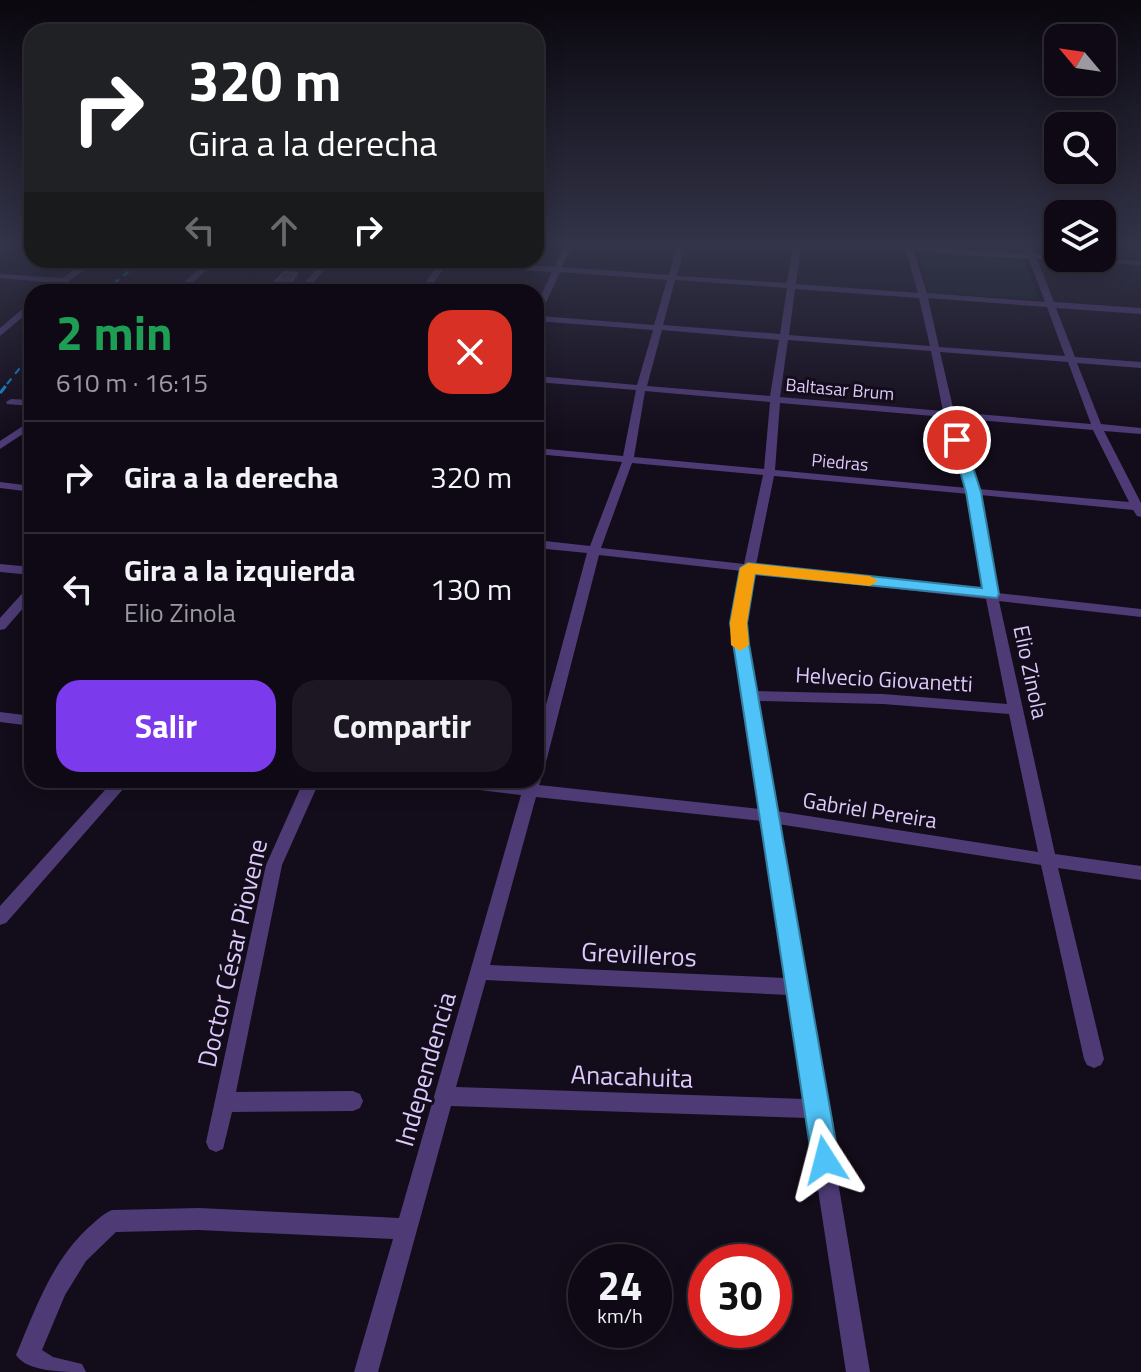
<!DOCTYPE html>
<html lang="es">
<meta charset="utf-8">
<style>
body{margin:0;font-family:"Titillium Web",sans-serif;background:#1c1722;color:#f1f3f6;height:100vh;display:flex;flex-direction:column;font-size:30px;white-space:nowrap}
*{box-sizing:border-box;margin:0}
p{font-size:26px;color:#9b9aa0}
.icon{flex:none;width:44px;height:44px;fill:none;stroke:currentColor;stroke-width:2;stroke-linecap:round;stroke-linejoin:round}
.map{position:relative;flex:1;overflow:hidden}
.drawer{position:absolute;left:24px;top:284px;width:520px;height:504px;display:flex;flex-direction:column;background:#0e0914;border-radius:24px;box-shadow:0 4px 20px #0003,0 0 0 2px #2e2a34}
.drawer>*{flex:none}
.guide{position:absolute;left:24px;top:24px;width:520px;height:244px;border-radius:24px;box-shadow:0 4px 20px #0003,0 0 0 2px #2e2a34;background:#202124;color:#fff;overflow:hidden}
.needle{width:52px;rotate:299deg}
.controls{position:absolute;left:1044px;top:24px;display:grid;gap:16px}
.controls a{display:grid;place-items:center;width:72px;height:72px;border-radius:16px;background:#0e0914;box-shadow:0 4px 20px #0003,0 0 0 2px #2e2a34;font-size:40px}
.speed{position:absolute;left:568px;top:1244px;display:flex;gap:16px;font-size:40px;font-weight:700;text-align:center}
.speed>*{display:grid;place-content:center;width:104px;height:104px;border-radius:50%;background:#0e0914;box-shadow:0 4px 20px #0003,0 0 0 2px #2e2a34;line-height:1}
.speed small{font-size:20px;font-weight:400}
.speed .limit{border:12px solid #d22;background:#fff;color:#111}
.pin{position:absolute;display:grid;place-items:center;width:68px;height:68px;color:#fff;margin:-34px;border:4px solid #fff;border-radius:50%;box-shadow:0 2px 8px #0007}
.me{position:absolute;width:88px;margin:-44px;rotate:351deg;stroke-linejoin:round;filter:drop-shadow(0 0 6px #0008)}
.turn{display:flex;align-items:center;gap:28px;height:168px;padding:0 32px;font-size:36px}
.turn .icon{width:104px;height:104px;stroke-width:2.5}
.turn b{display:block;font-size:56px;line-height:68px}
.lanes{display:flex;align-items:center;height:76px;padding:0 32px;background:#0003;justify-content:center;gap:40px;direction:ltr}
.lanes .off{opacity:.35}
.round{display:grid;place-items:center;flex:none;width:84px;height:84px;border-radius:24px;background:#1c1722}
.headline{display:flex;align-items:center;justify-content:space-between;height:136px;padding:0 32px}
h1{font-size:48px;font-weight:700;line-height:60px;color:#1e9e55}
.primary-button{display:flex;gap:16px;margin-top:auto;padding:16px 32px}
.primary-button a{flex:1;height:92px;border-radius:24px;background:#7c3aed;color:#fff;font-size:32px;font-weight:700;line-height:92px;text-align:center}
.primary-button a+a{background:#1c1722;color:#f1f3f6}
ul{padding:0;list-style:none}
li{display:flex;align-items:center;gap:24px;height:112px;padding:0 32px;border-top:2px solid #2e2a34}
li div{flex:1}
li b{display:block;font-size:30px}
li em{font-style:normal}
.map>svg:first-child{display:block}
.green{fill:#101e24}
.lines{fill:none;stroke-linecap:round;stroke-linejoin:round}
.minor{fill:#4e3b76;fill-rule:evenodd}
.rail-far1{stroke:#118fdf;stroke-width:2;stroke-dasharray:7 6;stroke-linecap:butt}
.rail{stroke:#118fdf;stroke-width:3;stroke-dasharray:9 8;stroke-linecap:butt}
.wall{fill:#362648}
.shaded-wall{fill:#20142d}
.building{fill:#48385b;stroke:#5f4e74;stroke-width:2}
.route{fill:#4fc3f7;stroke:#337fa1;stroke-width:2}
.slow{fill:#f59e0b}
.labels{text-anchor:middle;dominant-baseline:central;stroke-width:6;stroke-linejoin:round;paint-order:stroke}
.far-street-label{font-size:18px;fill:#ddc9fb;stroke:#130c1a}
.street-label{font-size:22px;fill:#ddc9fb;stroke:#130c1a}
.near-street-label{font-size:26px;fill:#ddc9fb;stroke:#130c1a}
</style>
<div class="map">
<svg width="1141" height="1372" viewBox="0 0 1141 1372">
<rect width="100%" height="100%" fill="#130c1a"/>
<path class="green" d="M918,253l106,6 15,41 -110,-7z"/>
<g class="lines">
<g class="minor">
<path d="M564,246h8l-10,21 107,8 8,-29h8l-8,30 110,7 6,-37h8l-5,38 122,9 -12,-42 -52,-3 -4,-2h62l115,8 -3,-8h8l3,8 23,2v2l83,3v4l-104,-6 17,43 87,6v6l-85,-6 19,49 66,5v6l-64,-5 24,61 40,4v6l-37,-3 37,72v14l-4,-1 -4,-6 -153,-15 17,98 144,16v8l-142,-16 56,253 86,12v14l-83,-12 46,191 -3,6 -7,3 -7,-3 -3,-6 -43,-194 -263,-41 92,548h-24l-39,-254 -356,-12 -73,266h-24l39,-133 -194,-9 -83,2 -30,29 -21,34 -23,55 11,7 29,7 4,8c-23,0 -59,0 -70,-17 19,-45 35,-92 71,-126 8,-7 15,-15 25,-19l87,-2 200,10 122,-423 -73,-9 -5,-2 -3,-4h52l32,4 1,-4h11v-38l51,-189 -51,-5v-8l54,6 32,-84 -86,-8v-6l87,8 13,-66 -100,-8v-6l101,9 16,-55 -117,-9v-15l16,-34 -105,-8 -20,28h-8l20,-29 -19,-3h38l96,7zM914,252l115,7 16,43 -118,-9zM560,272l107,8 -13,45 -114,-9zM675,280l112,8 -7,46 -117,-9zM795,289l124,9 11,48 -141,-11zM928,298l119,9 18,49 -126,-9zM662,330l117,10 -9,56 -123,-10zM788,340l143,11 12,60 -163,-14zM940,352l128,10 23,62 -137,-12zM645,391l125,11 -6,67 -130,-12zM780,403l165,14 22,71 -192,-18zM955,418l138,12 36,72 -150,-13zM632,463l131,12 -19,89 -143,-16zM774,476l195,18 15,97 -228,-26zM599,555l143,16 -11,52 29,186 -221,-24 2,-5 -4,-5 4,-1 3,-4zM755,573l231,26 21,105 -124,-10 -127,-3 -11,-68zM758,701l125,3 126,10 29,138 -262,-41zM536,797l226,24 24,157 -296,-13zM486,980l302,15 16,104 -348,-12z"/>
<path d="M1136,246h5v3z"/>
<path d="M89,260h9l-44,32h-10l12,-9 -56,-5v-4l62,4z"/>
<path d="M208,260h9l-30,28 19,4h-32z"/>
<path d="M325,260h8l-28,32h-9z"/>
<path d="M32,301v8l-32,27v-8z"/>
<path d="M11,399l21,1v6l-25,-2 -1,-2z"/>
<path d="M32,420v8l-32,21v-8z"/>
<path d="M0,482l32,4v6l-32,-4z"/>
<path d="M0,564l32,3v8l-32,-3z"/>
<path d="M32,586v12l-27,31 -5,1v-12l28,-31z"/>
<path d="M0,712l32,4v10l-32,-4z"/>
<path d="M114,780h17l-125,143 -6,2v-19z"/>
<path d="M304,780h16l-38,85 -46,227 117,-1 7,3 3,7 -3,7 -7,3 -121,1 -9,37 -7,3 -7,-3 -3,-7 60,-277z"/>
</g>
<g class="rail-far1">
<path d="M103,292l40,-32"/>
<path d="M7,384l25,-31"/>
</g>
<path class="rail" d="M0,393l9,-11"/>
</g>
<path class="wall" d="M297,273l2,11 -5,8h-19l-2,-8z"/>
<path class="shaded-wall" d="M297,273l2,11 -5,8h-4l-1,-7z"/>
<path class="building" d="M284,272l13,1 -8,12 -16,-1z"/>
<linearGradient id="sky" x2="0" y2="1"><stop stop-color="#0a070e"/><stop offset="0.56" stop-color="#333449"/><stop offset="1" stop-color="#333449" stop-opacity="0"/></linearGradient>
<rect width="1141" height="438" fill="url(#sky)"/>
<path class="route" d="M957,436l7,4 17,52 18,102 -2,4 -242,-24 -8,49 2,21 90,516 -4,10 -10,3 -9,-3 -4,-10 -82,-537 10,-55 8,-5 234,25 -16,-96 -15,-52z"/>
<path class="slow" d="M748,563l122,13 8,5 -8,5 -115,-12 -8,49 2,22 -9,6 -9,-6 -1,-22 10,-55z"/>
<g class="labels">
<g class="far-street-label">
<text transform="translate(840 389) rotate(5)">Baltasar Brum</text>
<text transform="translate(840 462) rotate(5)">Piedras</text>
</g>
<g class="street-label">
<text transform="translate(1031 672) rotate(78)">Elio Zinola</text>
<text transform="translate(884 679) rotate(3)">Helvecio Giovanetti</text>
<text transform="translate(870 810) rotate(9)">Gabriel Pereira</text>
</g>
<g class="near-street-label">
<text transform="translate(232 953) rotate(-77)">Doctor César Piovene</text>
<text transform="translate(639 954) rotate(3)">Grevilleros</text>
<text transform="translate(425 1069) rotate(-74)">Independencia</text>
<text transform="translate(632 1076) rotate(2)">Anacahuita</text>
</g>
</g>
</svg>
<div class="controls">
<a><svg class="needle" viewBox="-14 -14 28 28"><path d="M0-13l5 13h-10z" fill="#e53935"/><path d="M0 13l5-13h-10z" fill="#9b9aa0"/></svg></a>
<a><svg class="icon" aria-label="search" viewBox="0 0 24 24"><circle cx="10" cy="10" r="6"/><path d="M15 15l6 6"/></svg></a>
<a><svg class="icon" aria-label="layers" viewBox="0 0 24 24"><path d="M12 4l9 5-9 5-9-5zM3 14l9 5 9-5"/></svg></a>
</div>
<div class="speed"><div>24<small>km/h</small></div><div class="limit">30</div></div>
<div class="pin" style="left:957px;top:440px;background:#d93025"><svg class="icon" aria-label="arrive" viewBox="0 0 24 24"><path d="M6 21V4h12l-3 4 3 4H6"/></svg></div>
<svg class="me" style="left:825px;top:1160px" viewBox="-20 -20 40 40"><path d="M0-17L14 15 0 8-14 15z" fill="#4fc3f7" stroke="#fff" stroke-width="4"/></svg>
<div class="guide">
<div class="turn"><svg class="icon" aria-label="right" viewBox="0 0 24 24"><path d="M7 20v-9h11M14 6l5 5-5 5"/></svg><div><b>320 m</b>Gira a la derecha</div></div>
<div class="lanes"><svg class="icon off" aria-label="left" viewBox="0 0 24 24"><path d="M17 20v-9H6M10 6l-5 5 5 5"/></svg><svg class="icon off" aria-label="ahead" viewBox="0 0 24 24"><path d="M12 20V5M6 11l6-6 6 6"/></svg><svg class="icon" aria-label="right" viewBox="0 0 24 24"><path d="M7 20v-9h11M14 6l5 5-5 5"/></svg></div>
</div>
<section class="drawer">
<div class="headline"><div><h1>2 min</h1><p>610 m · 16:15</p></div><a class="round" style="background:#d93025;color:#fff"><svg class="icon" aria-label="close" viewBox="0 0 24 24"><path d="M6 6l12 12M18 6L6 18"/></svg></a></div>
<ul>
<li><svg class="icon" aria-label="right" viewBox="0 0 24 24"><path d="M7 20v-9h11M14 6l5 5-5 5"/></svg><div><b>Gira a la derecha</b></div><em>320 m</em></li>
<li><svg class="icon" aria-label="left" viewBox="0 0 24 24"><path d="M17 20v-9H6M10 6l-5 5 5 5"/></svg><div><b>Gira a la izquierda</b><p>Elio Zinola</p></div><em>130 m</em></li>
</ul>
<div class="primary-button"><a>Salir</a><a>Compartir</a></div>
</section>
</div>
